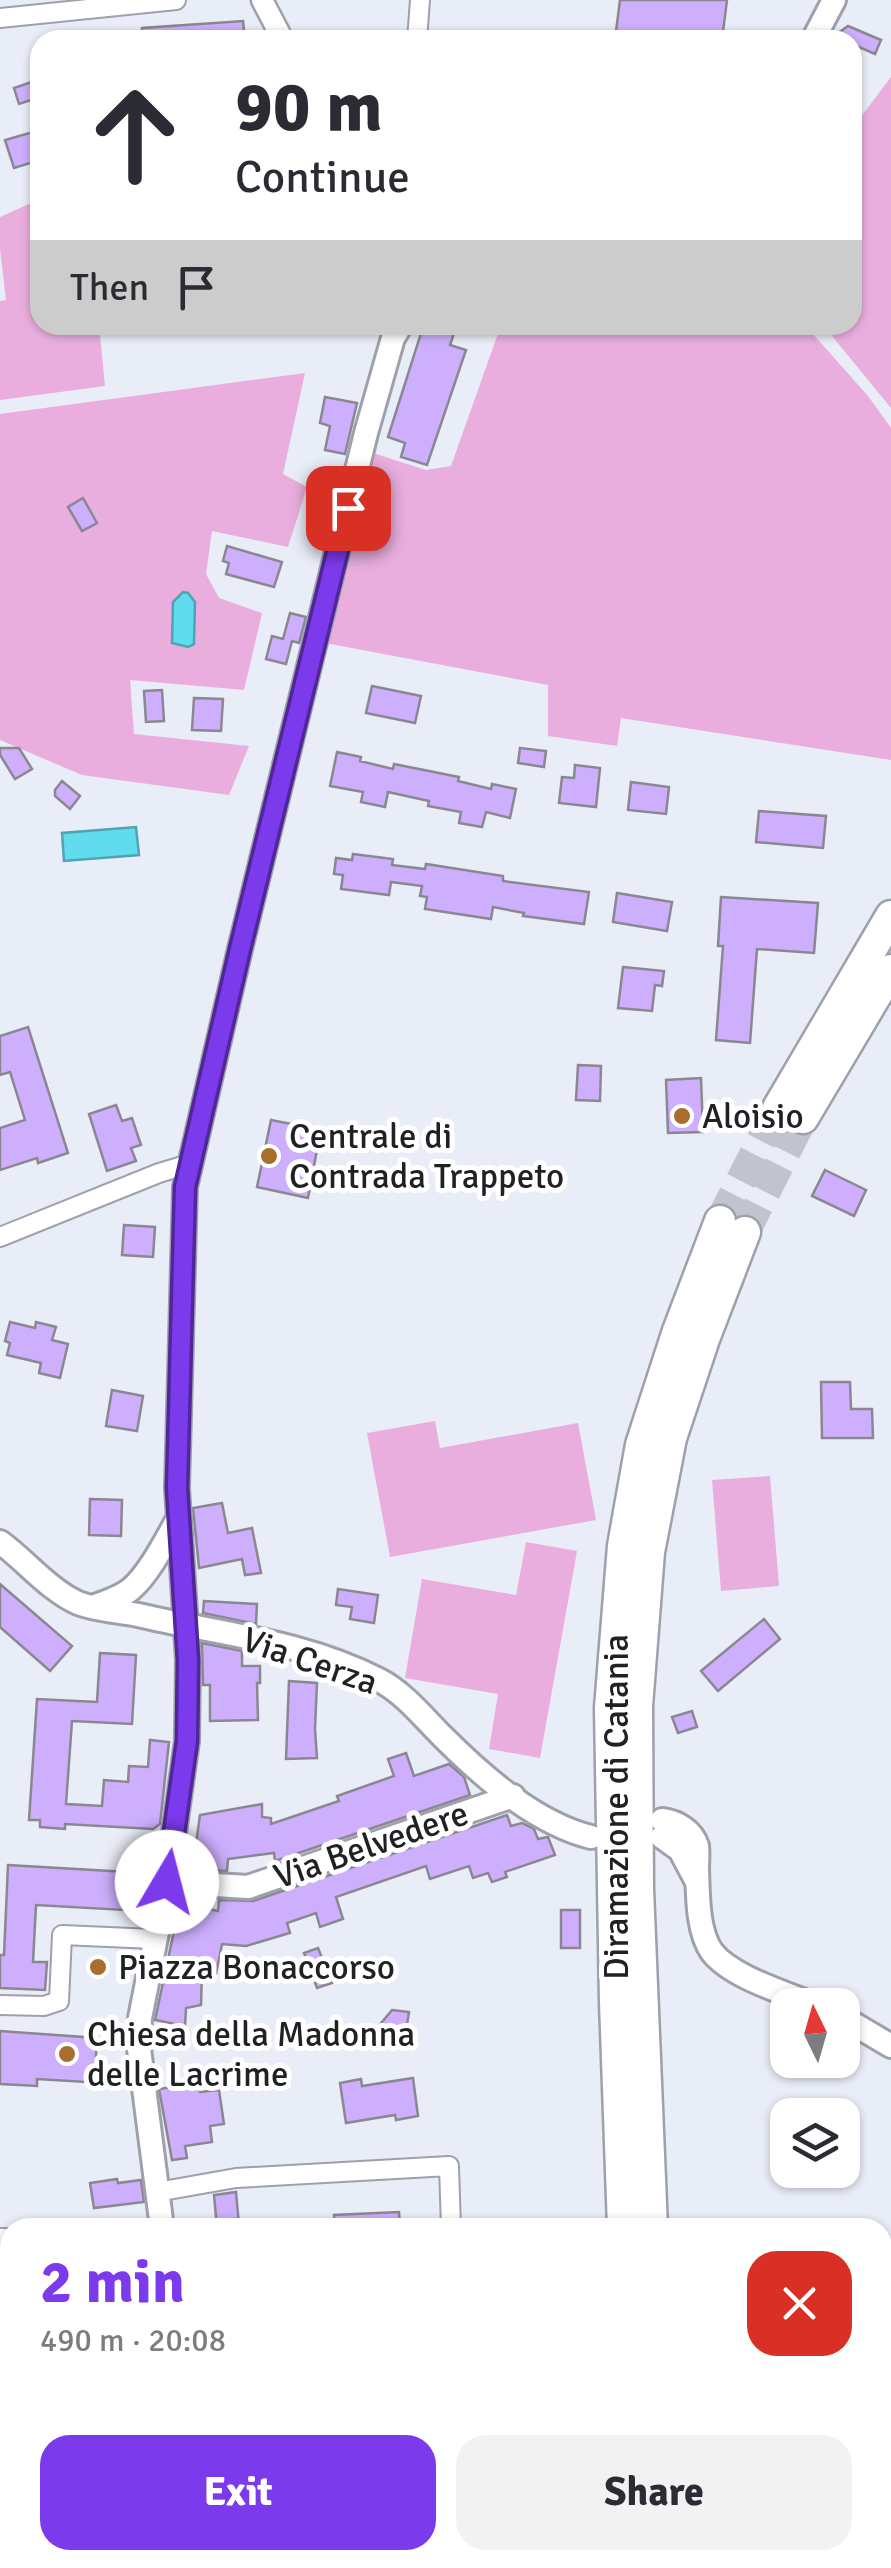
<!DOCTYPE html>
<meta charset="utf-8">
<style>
body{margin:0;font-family:Signika,sans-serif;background:#f2f2f3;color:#2b2b33;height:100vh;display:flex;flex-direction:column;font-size:38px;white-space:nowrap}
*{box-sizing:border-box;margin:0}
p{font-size:32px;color:#7c7c81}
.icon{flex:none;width:55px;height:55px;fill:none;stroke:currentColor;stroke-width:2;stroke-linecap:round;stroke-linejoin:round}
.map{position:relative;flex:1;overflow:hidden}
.side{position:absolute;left:0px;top:2218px;width:892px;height:352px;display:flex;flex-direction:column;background:#fff;border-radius:30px 30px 0 0;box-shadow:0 2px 8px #0004}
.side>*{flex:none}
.banner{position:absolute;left:30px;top:30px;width:832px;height:305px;border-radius:30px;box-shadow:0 2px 8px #0004;background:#fff;color:#2b2b33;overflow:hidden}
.needle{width:65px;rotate:355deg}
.controls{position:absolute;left:770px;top:1988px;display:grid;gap:20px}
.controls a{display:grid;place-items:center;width:90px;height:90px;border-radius:20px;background:#fff;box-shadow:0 2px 8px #0004;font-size:50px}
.pin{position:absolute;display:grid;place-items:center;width:85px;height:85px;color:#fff;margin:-42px;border-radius:20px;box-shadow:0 5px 15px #0006}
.me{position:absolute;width:110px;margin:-55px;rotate:8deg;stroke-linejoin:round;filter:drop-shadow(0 0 8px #0008)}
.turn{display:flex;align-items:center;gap:35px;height:210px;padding:0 40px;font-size:45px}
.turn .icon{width:130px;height:130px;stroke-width:2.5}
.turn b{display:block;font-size:70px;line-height:85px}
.then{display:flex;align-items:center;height:95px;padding:0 40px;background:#0003;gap:20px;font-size:38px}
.round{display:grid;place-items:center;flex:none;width:105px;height:105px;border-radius:30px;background:#f2f2f3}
.overview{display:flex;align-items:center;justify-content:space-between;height:170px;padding:0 40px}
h1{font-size:60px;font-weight:700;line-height:75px;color:#7c3aed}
.cta{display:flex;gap:20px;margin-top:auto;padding:20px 40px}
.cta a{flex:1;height:115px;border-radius:30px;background:#7c3aed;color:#fff;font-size:40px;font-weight:700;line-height:115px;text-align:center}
.cta a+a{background:#f2f2f3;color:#2b2b33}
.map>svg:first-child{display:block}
.green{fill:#e9aede}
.water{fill:#61dcee;stroke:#4ea4b2;stroke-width:2.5}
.building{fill:#cdaffd;stroke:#8b8791;stroke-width:2.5}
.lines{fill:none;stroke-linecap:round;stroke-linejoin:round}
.motorway-tunnel{stroke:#c1c4cd;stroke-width:30;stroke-dasharray:30 15;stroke-linecap:butt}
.minor-casing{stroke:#9ea1ab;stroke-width:22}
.tertiary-casing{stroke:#9ea1ab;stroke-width:25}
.secondary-casing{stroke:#9ea1ab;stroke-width:28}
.motorway-casing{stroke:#9ea1ab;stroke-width:35}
.minor{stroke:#fff;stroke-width:18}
.tertiary{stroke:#fff;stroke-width:20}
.secondary{stroke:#fff;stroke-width:22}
.motorway{stroke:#fff;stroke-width:30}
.route-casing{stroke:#51269a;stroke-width:25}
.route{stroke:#7c3aed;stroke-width:18}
.poi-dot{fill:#a76e2d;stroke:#fff;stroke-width:4}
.labels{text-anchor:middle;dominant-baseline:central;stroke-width:10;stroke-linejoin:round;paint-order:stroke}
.poi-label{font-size:35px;fill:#202125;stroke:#fff;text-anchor:start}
.street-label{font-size:35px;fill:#202125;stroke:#fff}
</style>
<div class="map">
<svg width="891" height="2568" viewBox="0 0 891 2568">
<rect width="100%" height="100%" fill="#e9edf7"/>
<g class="green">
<path d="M891,77v331l-68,-83h29l1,-205 4,2z"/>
<path d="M40,199v126h59l6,61 -105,14v-99l6,-1 -6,-51v-32z"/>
<path d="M501,325h304l63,71 23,32v332l-270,-42 -4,28 -69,-10v-51l-223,-42 45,-191 56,18 25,-4z"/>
<path d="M305,373l-22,101 24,13 -19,60 -76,-16 -6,43 13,24 43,15 -18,77 -114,-10 4,54 115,12 -20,49 -147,-20 -82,-35v-326z"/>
<path d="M435,1421l5,27 138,-25 18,97 -206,37 -23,-124z"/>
<path d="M770,1476l9,110 -58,5 -9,-111z"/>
<path d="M526,1542l51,9 -37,207 -51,-9 9,-55 -93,-16 17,-99 94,16z"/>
<path d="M0,2452l10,1v107h188l-7,8h-191z"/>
</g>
<g class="water">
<path d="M183,592l5,1 7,9 -1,42 -6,3 -16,-4 1,-41z"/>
<path d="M136,827l3,28 -75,6 -2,-28z"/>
</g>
<g class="building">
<path d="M620,0h107l-5,40 -107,-1z"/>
<path d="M243,21l2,19h-103v-12z"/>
<path d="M848,26l33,14 -6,14 -23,-10v-4h-8l-10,-4z"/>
<path d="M40,79v18l-21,7 -5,-16z"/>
<path d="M40,130v30l-26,8 -9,-28z"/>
<path d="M431,325h26l-7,20 16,5 -39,115 -26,-8 4,-14 -17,-6 34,-107z"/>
<path d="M325,397l32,6 -12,51 -20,-4 5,-24 -10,-3z"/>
<path d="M83,498l14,25 -15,8 -14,-24z"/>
<path d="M227,546l55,16 -8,25 -48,-13 3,-11 -6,-2z"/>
<path d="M290,613l16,4 -7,26 -7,-2 -6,23 -20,-5 6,-23 11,3z"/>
<path d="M372,686l49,10 -6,27 -49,-10z"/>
<path d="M162,690l2,31 -18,1 -2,-31z"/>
<path d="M194,698l29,1 -2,32 -29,-1z"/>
<path d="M0,748h19l13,21 -17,10 -15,-24z"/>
<path d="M520,748l26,3 -2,16 -26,-4z"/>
<path d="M337,752l24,5 -1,4 33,8 1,-5 65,13 -1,4 33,8 1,-5 24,5 -6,29 -24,-6 -4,15 -23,-4 2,-11 -33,-6 1,-5 -41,-9 -3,15 -24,-5 2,-10 -33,-6z"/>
<path d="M575,765l25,3 -4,39 -37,-4 3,-26 12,1z"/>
<path d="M62,781l18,15 -10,13 -15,-13v-6z"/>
<path d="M631,782l38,5 -3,27 -38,-4z"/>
<path d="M759,811l67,5 -3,32 -67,-6z"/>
<path d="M353,854l40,5 -1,6 33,4 1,-5 77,12v5l86,11 -5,32 -61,-8 1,-3 -31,-6 -2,12 -66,-10 2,-12 -7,-1 2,-10 -31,-4 -2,13 -48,-6 2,-14 -9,-1 2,-16 16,2z"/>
<path d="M617,893l55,9 -5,29 -54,-9z"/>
<path d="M721,897l97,6 -4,50 -57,-4 -7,94 -34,-3 7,-94h-5z"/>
<path d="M623,967l41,4 -2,15 -7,-1 -3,26 -34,-3z"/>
<path d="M28,1027l40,126 -30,10 -1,-5 -37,12v-42l25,-8 -15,-48 -10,3v-39z"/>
<path d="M578,1065l23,1 -1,35 -24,-1z"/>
<path d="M701,1078l2,54 -35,1 -2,-53z"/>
<path d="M116,1105l6,16 10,-3 9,27 -10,3 5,13 -29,10 -18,-57z"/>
<path d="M271,1120l36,7 -4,20 14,3 -9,48 -51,-11z"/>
<path d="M825,1170l41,20 -12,26 -42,-20z"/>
<path d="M124,1225l31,2 -2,30 -31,-2z"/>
<path d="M10,1322l25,6 1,-6 20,5 -4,13 16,4 -8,34 -21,-5 2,-10 -34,-8 3,-12 -5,-2z"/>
<path d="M821,1382h29l1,27h21l1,29h-51z"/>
<path d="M112,1390l31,6 -6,35 -31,-5z"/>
<path d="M90,1499l32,1 -1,36 -32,-1z"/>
<path d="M222,1503l6,30 24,-5 9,45 -16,2 -3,-16 -43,9 -6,-60z"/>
<path d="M0,1584l72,62 -22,25 -50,-44z"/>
<path d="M338,1589l40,6 -4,28 -24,-4 2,-12 -16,-2z"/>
<path d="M204,1601l53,3 -1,20 -53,-11z"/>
<path d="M764,1619l16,20 -62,52 -17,-20z"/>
<path d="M202,1643l40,8v15h18v17h-3l1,37 -48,1v-36h-7z"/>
<path d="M100,1653l36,2 -4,69 -60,-3 -6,83 36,2 2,-26 24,2 1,-16 19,1 2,-27 19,2 -9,82 -7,5 -88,-5v5l-25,-2v-7h-11l8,-121 60,3z"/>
<path d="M289,1681l28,2 -2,46 2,29 -31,1z"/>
<path d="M692,1711l5,16 -19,6 -6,-16z"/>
<path d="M406,1753l8,23 35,-12 15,13 6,18 -195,66 -1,-8 -46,6 -1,12 -18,-1v-4l-16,-1 7,-50 62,-11v13l9,1v6l68,-23 -2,-5 57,-20 -6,-17z"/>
<path d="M507,1815l4,11 11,-3 12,6 4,10 10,-2 7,18 -50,17 2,5 -15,5 -4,-9 -15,5 -4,-12 -39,13 -4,-13 -90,31 7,22 -23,8 -4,-14 -29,10 3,10 -44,13 -24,-2 -6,30 -14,-3 -1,34 -15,3 -1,18 -30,-6 25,-117 38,8 1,-11 34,1z"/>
<path d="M8,1865l119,7 -2,38 -89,-5 -3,57h14l-2,28 -45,-2v-33h4z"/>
<rect x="561" y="1910" width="19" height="38"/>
<path d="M318,1948l14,35 -15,5 -13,-35z"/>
<path d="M392,2010l17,2 -4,25 -33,-3z"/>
<path d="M0,2031l97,7 -2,33h-8l-1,11 -49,-3v7l-37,-2z"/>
<path d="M413,2078l5,38 -22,4 -1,-5 -49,8 -6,-40 21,-4 1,7z"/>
<path d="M199,2083l1,9 19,-2 5,34 -14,2 2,16 -27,4 2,12 -15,2 -13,-71z"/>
<path d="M117,2179l1,4 23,-3 3,22 -50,6 -4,-25z"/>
<path d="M236,2192l3,33 -22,3 -3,-33z"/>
<path d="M399,2212l1,16h-65l-1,-13z"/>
</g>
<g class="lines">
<g class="motorway-tunnel">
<path d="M720,1221l58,-113"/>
<path d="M745,1232l58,-114"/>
</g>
<g class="minor-casing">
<g id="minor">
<path d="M0,18l176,-18"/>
<path d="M417,40l3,-40"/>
<path d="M0,1237l159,-64 30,-9"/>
<path d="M0,2005l44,1 15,-5 3,-66 92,4"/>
<path d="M157,2192l79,-14 213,-12 2,62"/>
<path d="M0,2238h10"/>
<path d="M328,2560v8"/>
<path d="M460,2560l1,8"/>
</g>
</g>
<g class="tertiary-casing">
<path id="tertiary" d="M262,0l21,40"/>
</g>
<g class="secondary-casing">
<g id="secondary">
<path d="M813,40l21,-40"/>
<path d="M0,1542c26,19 49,48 78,61 18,7 40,8 60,12 81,19 166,26 241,65 25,13 43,36 63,56 40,40 93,87 149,101"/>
<path d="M93,1607c12,-5 28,-9 38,-18 18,-15 35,-49 47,-70"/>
<path d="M662,1820c15,2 30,10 35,26 1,7 0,16 0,23 1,25 0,62 15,83 19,25 74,41 102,53"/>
<path d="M662,1837l18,13 16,30"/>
<path d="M167,1882l81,5 265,-91"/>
<path d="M842,2017l49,29"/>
<path d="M162,2228l-23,-179 1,-31 27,-136 20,-141 1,-81 -11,-172 8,-301 55,-238 126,-516 27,-95 8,-13"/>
<path d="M212,2568l3,-8"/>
<path d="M234,2568l4,-8"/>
</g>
</g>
<g class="motorway-casing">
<g id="motorway">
<path d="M778,1108l113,-192"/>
<path d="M803,1118l88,-148"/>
<path d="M623,2228l-8,-226 -5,-294 13,-162 18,-101 37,-114 42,-110"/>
<path d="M652,2228l-14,-339 -1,-183 12,-154 22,-114 33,-99 41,-107"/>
<path d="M635,2560v8"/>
<path d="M663,2560v8"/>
</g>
</g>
<use href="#minor" class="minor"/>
<use href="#tertiary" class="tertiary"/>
<use href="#secondary" class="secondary"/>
<use href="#motorway" class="motorway"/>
</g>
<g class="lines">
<g class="route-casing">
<path id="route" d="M167,1882l20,-141 1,-81 -11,-172 8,-301 55,-238 108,-441"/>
</g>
<use href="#route" class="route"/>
</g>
<g class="poi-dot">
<circle cx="682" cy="1116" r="10"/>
<circle cx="269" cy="1156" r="10"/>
<circle cx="98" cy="1967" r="10"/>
<circle cx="67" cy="2054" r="10"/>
</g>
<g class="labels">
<g class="poi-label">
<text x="702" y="1116">Aloisio</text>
<text x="289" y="1136">Centrale di<tspan x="289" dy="40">Contrada Trappeto</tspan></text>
<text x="118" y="1967">Piazza Bonaccorso</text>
<text x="87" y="2034">Chiesa della Madonna<tspan x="87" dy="40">delle Lacrime</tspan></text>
</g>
<g class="street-label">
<text transform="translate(310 1661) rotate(19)">Via Cerza</text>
<text transform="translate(616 1807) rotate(-90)">Diramazione di Catania</text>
<text transform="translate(371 1845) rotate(-19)">Via Belvedere</text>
</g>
</g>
</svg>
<div class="controls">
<a><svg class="needle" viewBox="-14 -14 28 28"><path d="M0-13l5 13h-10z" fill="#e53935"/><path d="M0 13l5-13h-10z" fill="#7c7c81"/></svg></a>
<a><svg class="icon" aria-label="layers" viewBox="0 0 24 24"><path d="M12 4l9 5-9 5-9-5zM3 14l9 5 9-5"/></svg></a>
</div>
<div class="pin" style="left:348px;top:508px;background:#d93025"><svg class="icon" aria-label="arrive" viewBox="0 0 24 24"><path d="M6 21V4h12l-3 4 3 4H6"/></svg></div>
<svg class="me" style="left:167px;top:1882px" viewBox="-20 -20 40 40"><circle r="19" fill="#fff"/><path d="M0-13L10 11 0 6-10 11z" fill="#7c3aed"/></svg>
<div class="banner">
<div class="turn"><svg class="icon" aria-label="ahead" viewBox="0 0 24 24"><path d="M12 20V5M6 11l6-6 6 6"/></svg><div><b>90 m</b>Continue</div></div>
<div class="then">Then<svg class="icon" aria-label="arrive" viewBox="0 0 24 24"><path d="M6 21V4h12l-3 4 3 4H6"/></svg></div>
</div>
<section class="side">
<div class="overview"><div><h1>2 min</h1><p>490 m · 20:08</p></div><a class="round" style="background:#d93025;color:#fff"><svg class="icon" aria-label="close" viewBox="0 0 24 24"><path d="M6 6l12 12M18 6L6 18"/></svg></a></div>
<div class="cta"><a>Exit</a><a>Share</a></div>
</section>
</div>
